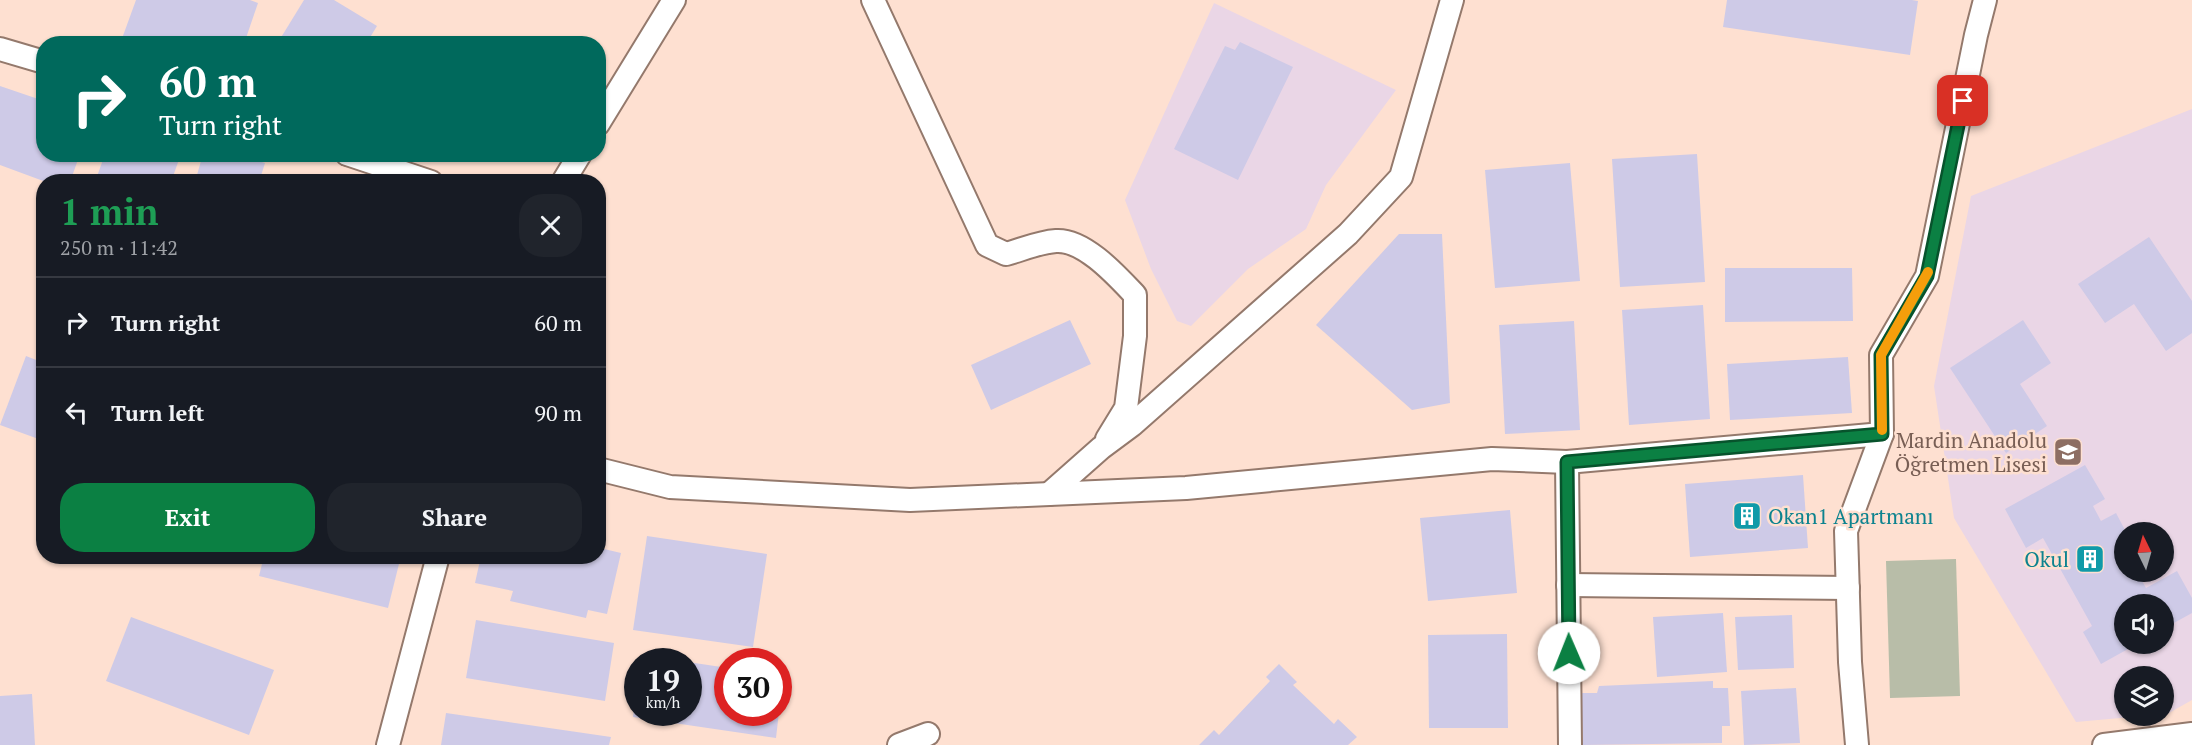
<!DOCTYPE html>
<meta charset="utf-8">
<style>
body{margin:0;font-family:"PT Serif",serif;background:#20242c;color:#f1f3f6;height:100vh;display:flex;flex-direction:column;font-size:22px;white-space:nowrap}
*{box-sizing:border-box;margin:0}
p{font-size:20px;color:#9ea1a6}
.icon{flex:none;width:33px;height:33px;fill:none;stroke:currentColor;stroke-width:2;stroke-linecap:round;stroke-linejoin:round}
.map{position:relative;flex:1;overflow:hidden}
.panel{position:absolute;left:36px;top:174px;width:570px;height:390px;display:flex;flex-direction:column;background:#171b24;border-radius:24px;box-shadow:0 2px 4px #0004}
.panel>*{flex:none}
.top-card{position:absolute;left:36px;top:36px;width:570px;height:126px;border-radius:24px;box-shadow:0 2px 4px #0004;background:#00695c;color:#fff;overflow:hidden}
.needle{width:39px;rotate:355deg}
.controls{position:absolute;left:2114px;top:522px;display:grid;gap:12px}
.controls a{display:grid;place-items:center;width:60px;height:60px;border-radius:50%;background:#171b24;box-shadow:0 2px 4px #0004;font-size:30px}
.speed{position:absolute;left:624px;top:648px;display:flex;gap:12px;font-size:30px;font-weight:700;text-align:center}
.speed>*{display:grid;place-content:center;width:78px;height:78px;border-radius:50%;background:#171b24;box-shadow:0 2px 4px #0004;line-height:1}
.speed small{font-size:15px;font-weight:400}
.speed .limit{border:9px solid #d22;background:#fff;color:#111}
.pin{position:absolute;display:grid;place-items:center;width:51px;height:51px;color:#fff;margin:-26px;border-radius:12px;box-shadow:0 3px 9px #0006}
.me{position:absolute;width:66px;margin:-33px;rotate:359deg;stroke-linejoin:round;filter:drop-shadow(0 0 4px #0008)}
.turn{display:flex;align-items:center;gap:21px;height:126px;padding:0 24px;font-size:27px}
.turn .icon{width:78px;height:78px;stroke-width:2.5}
.turn b{display:block;font-size:42px;line-height:51px}
.round{display:grid;place-items:center;flex:none;width:63px;height:63px;border-radius:24px;background:#20242c}
.headline{display:flex;align-items:center;justify-content:space-between;height:102px;padding:0 24px}
h1{font-size:36px;font-weight:700;line-height:45px;color:#1e9e55}
.cta{display:flex;gap:12px;margin-top:auto;padding:12px 24px}
.cta a{flex:1;height:69px;border-radius:24px;background:#0b8043;color:#fff;font-size:24px;font-weight:700;line-height:69px;text-align:center}
.cta a+a{background:#20242c;color:#f1f3f6}
ul{padding:0;list-style:none}
li{display:flex;align-items:center;gap:18px;height:90px;padding:0 24px;border-top:2px solid #363941}
li div{flex:1}
li b{display:block;font-size:22px}
li em{font-style:normal}
.map>svg:first-child{display:block}
.education{fill:#ead6e6;fill-rule:evenodd}
.grass{fill:#b8bda8}
.building{fill:#cecae7}
.lines{fill:none;stroke-linecap:round;stroke-linejoin:round}
.minor-casing{stroke:#94796c;stroke-width:26}
.minor{stroke:#fff;stroke-width:22}
.route-casing{stroke:#07532c;stroke-width:15}
.route{stroke:#0b8043;stroke-width:10}
.slow{stroke:#f59e0b;stroke-width:10}
.labels{text-anchor:middle;dominant-baseline:central;stroke-width:5;stroke-linejoin:round;paint-order:stroke}
.education-label{font-size:21px;fill:#785e54;stroke:#fee0d1;text-anchor:end}
.culture-label{font-size:21px;fill:#0d838f;stroke:#fee0d1;text-anchor:start}
</style>
<div class="map">
<svg width="2192" height="745" viewBox="0 0 2192 745">
<rect width="100%" height="100%" fill="#fee0d1"/>
<g class="education">
<path d="M1214,3l182,87 -70,95 -20,44 -58,40 -57,57 -14,-5 -26,-52 -26,-69z"/>
<path d="M2192,109v591l-23,13h-6v-37h-39v40h18l-66,6 -122,-204 -20,-132 37,-190zM2124,532h39v40h-39zM2124,604h39v40h-39z"/>
</g>
<path class="grass" d="M1956,559l4,137 -70,2 -4,-137z"/>
<g class="building">
<path d="M136,0h114l8,3 -14,41h-124z"/>
<path d="M304,0h30l43,26 -11,18h-89z"/>
<path d="M1727,0h185l6,1 -8,54 -187,-28z"/>
<path d="M1240,42l53,25 -55,113 -64,-31 51,-103 10,4z"/>
<path d="M0,86l44,15v53h36l-10,28h-24l-46,-17z"/>
<path d="M105,154h76l-10,28h-76z"/>
<path d="M203,154h34l28,9 -6,19h-64z"/>
<path d="M1697,154l8,128 -85,5 -8,-128z"/>
<path d="M1570,163l10,118 -85,7 -10,-118z"/>
<path d="M1399,234h43l8,169 -38,7 -96,-85z"/>
<path d="M2149,237l43,64v32l-26,18 -32,-47 -29,19 -27,-39z"/>
<path d="M1725,268h127l1,53 -128,1z"/>
<path d="M1703,305l7,114 -81,6 -7,-115z"/>
<path d="M1070,320l21,44 -100,46 -20,-45z"/>
<path d="M2023,320l28,43 -31,21 27,42 -41,27 -56,-85z"/>
<path d="M1574,321l6,109 -75,4 -6,-109z"/>
<path d="M26,356l18,7v78l-44,-16z"/>
<path d="M1848,357l4,56 -122,7 -3,-56z"/>
<path d="M2085,465l20,34 -12,7 8,15 15,-8 10,19h-2v40h13l9,16 31,-17 15,27v15l-29,16v-25h-39v40h13l-36,20 -18,-32 9,-6 -49,-88 -17,10 -21,-39z"/>
<path d="M1803,475l5,73 -118,9 -5,-73z"/>
<path d="M1510,510l7,83 -89,8 -8,-83z"/>
<path d="M598,535h4l-2,13 21,5 -14,61 -19,-4 -2,8 -76,-17 3,-10 -38,-8 6,-27h117z"/>
<path d="M647,536l120,18 -14,93 -120,-17z"/>
<path d="M264,556h137l-13,52 -129,-32z"/>
<path d="M1723,613l4,59 -70,5 -4,-60z"/>
<path d="M1792,615l2,53 -56,2 -3,-53z"/>
<path d="M131,617l143,53 -25,65 -143,-54z"/>
<path d="M476,620l138,23 -9,58 -139,-23z"/>
<path d="M1507,634l1,94h-79l-1,-93z"/>
<path d="M642,655l33,5v2h-34z"/>
<path d="M688,662l40,6v44h51l-3,26 -143,-21 3,-24 2,19h50z"/>
<path d="M1279,664l18,18 -4,3 41,39 4,-5 19,18 -9,8h-149l15,-15 5,5 51,-54 -4,-4z"/>
<path d="M778,676h7l-5,33h-2z"/>
<path d="M1713,681v7h15l2,38h-8v17l-139,2 -2,-52h16l2,-7z"/>
<path d="M1796,688l4,55 -56,2 -3,-54z"/>
<path d="M32,694l3,51h-35v-49z"/>
<path d="M446,713l165,24 -2,8h-168z"/>
</g>
<g class="lines">
<g class="minor-casing">
<g id="minor">
<path d="M873,0l114,245 19,9c15,-4 33,-12 50,-13 28,-2 61,35 79,54v41l-9,72 -19,31"/>
<path d="M0,49l44,13"/>
<path d="M598,124l76,-124"/>
<path d="M347,154l84,28"/>
<path d="M563,182l17,-28"/>
<path d="M1567,462l3,283"/>
<path d="M598,469l72,18 240,13 276,-12 306,-29 75,3 315,-28"/>
<path d="M1049,494l52,-46 31,-23 216,-191 53,-57 51,-177"/>
<path d="M1568,585l280,3"/>
<path d="M388,745l50,-189"/>
<path d="M899,745l29,-11"/>
<path d="M1857,745l-7,-83 -4,-131 36,-97 -1,-79 46,-79 49,-241 9,-35"/>
<path d="M2104,745l88,-11"/>
</g>
</g>
<use href="#minor" class="minor"/>
</g>
<g class="lines">
<g class="route-casing">
<path id="route" d="M1569,653l-2,-191 315,-28 -1,-79 46,-79 36,-175"/>
</g>
<use href="#route" class="route"/>
<path class="slow" d="M1882,430l-1,-75 47,-83"/>
</g>
<defs>
<g id="school-square" transform="scale(1.5)"><rect x="-9" y="-9" width="18" height="18" rx="4" fill="#8d6e63" stroke="#fee0d1"/><path d="M0-5L7-2L0 1L-7-2ZM-4 1L0 2.5L4 1V4Q0 6-4 4Z" fill="#fff"/></g>
<g id="building-square" transform="scale(1.5)"><rect x="-9" y="-9" width="18" height="18" rx="4" fill="#0f9aa8" stroke="#fee0d1"/><path d="M-4-6H4V6H1V3H-1V6H-4ZM-2.5-4.3h1.7v1.8h-1.7ZM.8-4.3h1.7v1.8H.8ZM-2.5-1h1.7V.8h-1.7ZM.8-1h1.7V.8H.8Z" fill="#fff"/></g>
</defs>
<g fill-rule="evenodd">
<use href="#school-square" x="2068" y="452"/>
<use href="#building-square" x="1747" y="516"/>
<use href="#building-square" x="2090" y="559"/>
</g>
<g class="labels">
<g class="education-label">
<text x="2047" y="440">Mardin Anadolu<tspan x="2047" dy="24">Öğretmen Lisesi</tspan></text>
</g>
<g class="culture-label">
<text x="1768" y="516">Okan1 Apartmanı</text>
<text x="2069" y="559" text-anchor="end">Okul</text>
</g>
</g>
</svg>
<div class="controls">
<a><svg class="needle" viewBox="-14 -14 28 28"><path d="M0-13l5 13h-10z" fill="#e53935"/><path d="M0 13l5-13h-10z" fill="#9ea1a6"/></svg></a>
<a><svg class="icon" aria-label="sound" viewBox="0 0 24 24"><path d="M4 9h4l5-4v14l-5-4H4zM17 9q2 3 0 6"/></svg></a>
<a><svg class="icon" aria-label="layers" viewBox="0 0 24 24"><path d="M12 4l9 5-9 5-9-5zM3 14l9 5 9-5"/></svg></a>
</div>
<div class="speed"><div>19<small>km/h</small></div><div class="limit">30</div></div>
<div class="pin" style="left:1963px;top:101px;background:#d93025"><svg class="icon" aria-label="arrive" viewBox="0 0 24 24"><path d="M6 21V4h12l-3 4 3 4H6"/></svg></div>
<svg class="me" style="left:1569px;top:653px" viewBox="-20 -20 40 40"><circle r="19" fill="#fff"/><path d="M0-13L10 11 0 6-10 11z" fill="#0b8043"/></svg>
<div class="top-card">
<div class="turn"><svg class="icon" aria-label="right" viewBox="0 0 24 24"><path d="M7 20v-9h11M14 6l5 5-5 5"/></svg><div><b>60 m</b>Turn right</div></div>
</div>
<section class="panel">
<div class="headline"><div><h1>1 min</h1><p>250 m · 11:42</p></div><a class="round"><svg class="icon" aria-label="close" viewBox="0 0 24 24"><path d="M6 6l12 12M18 6L6 18"/></svg></a></div>
<ul>
<li><svg class="icon" aria-label="right" viewBox="0 0 24 24"><path d="M7 20v-9h11M14 6l5 5-5 5"/></svg><div><b>Turn right</b></div><em>60 m</em></li>
<li><svg class="icon" aria-label="left" viewBox="0 0 24 24"><path d="M17 20v-9H6M10 6l-5 5 5 5"/></svg><div><b>Turn left</b></div><em>90 m</em></li>
</ul>
<div class="cta"><a>Exit</a><a>Share</a></div>
</section>
</div>
